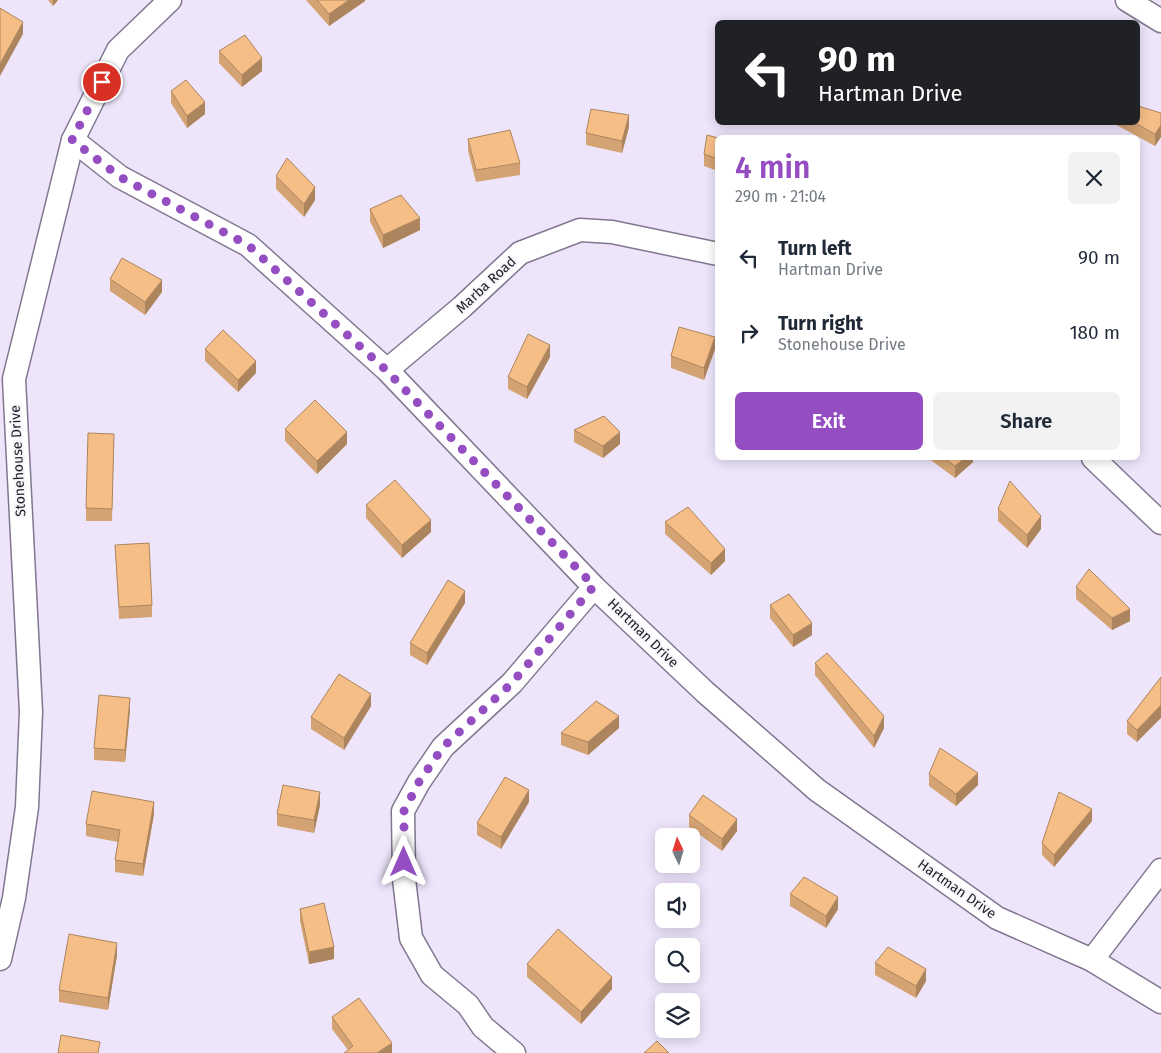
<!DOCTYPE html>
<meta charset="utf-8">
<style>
body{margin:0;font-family:"Fira Sans",sans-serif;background:#f2f2f3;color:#1f2937;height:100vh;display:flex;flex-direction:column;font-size:19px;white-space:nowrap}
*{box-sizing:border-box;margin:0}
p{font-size:16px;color:#747a83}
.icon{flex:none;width:28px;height:28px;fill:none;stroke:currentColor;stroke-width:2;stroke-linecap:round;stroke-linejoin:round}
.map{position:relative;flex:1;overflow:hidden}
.sheet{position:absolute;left:715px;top:135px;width:425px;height:325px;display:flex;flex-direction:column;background:#fff;border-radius:8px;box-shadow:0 2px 12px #0003}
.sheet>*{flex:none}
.hud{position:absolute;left:715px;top:20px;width:425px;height:105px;border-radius:8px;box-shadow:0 2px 12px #0003;background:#202124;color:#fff;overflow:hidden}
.needle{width:32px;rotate:356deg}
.tools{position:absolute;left:655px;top:828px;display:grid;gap:10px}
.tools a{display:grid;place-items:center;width:45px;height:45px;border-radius:8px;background:#fff;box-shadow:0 2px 12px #0003;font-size:25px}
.pin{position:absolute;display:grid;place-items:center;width:42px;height:42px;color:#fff;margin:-21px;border:2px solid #fff;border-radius:50%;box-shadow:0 1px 5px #0007}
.me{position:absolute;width:55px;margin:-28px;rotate:0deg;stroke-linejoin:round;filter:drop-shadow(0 0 4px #0008)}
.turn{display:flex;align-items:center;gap:18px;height:105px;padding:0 20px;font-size:22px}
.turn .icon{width:65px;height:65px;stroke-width:2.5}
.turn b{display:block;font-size:35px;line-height:42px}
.round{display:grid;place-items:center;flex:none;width:52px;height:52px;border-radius:8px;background:#f2f2f3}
.headline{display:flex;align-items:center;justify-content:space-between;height:85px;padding:0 20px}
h1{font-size:30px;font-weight:600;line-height:38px;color:#944ec2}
.action{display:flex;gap:10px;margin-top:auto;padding:10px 20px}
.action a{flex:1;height:58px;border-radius:8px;background:#944ec2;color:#fff;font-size:20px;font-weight:600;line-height:58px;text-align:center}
.action a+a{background:#f2f2f3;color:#1f2937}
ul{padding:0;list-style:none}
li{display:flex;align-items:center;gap:15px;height:75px;padding:0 20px}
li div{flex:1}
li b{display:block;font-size:19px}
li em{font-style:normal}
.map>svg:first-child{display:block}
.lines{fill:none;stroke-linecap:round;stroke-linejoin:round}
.street-casing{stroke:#817790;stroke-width:25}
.street{stroke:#fff;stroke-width:22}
.wall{fill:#d4a374}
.shaded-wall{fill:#ac855e}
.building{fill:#f6be87;stroke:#ac855e}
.route{stroke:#944ec2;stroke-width:9;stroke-dasharray:0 16.2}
.labels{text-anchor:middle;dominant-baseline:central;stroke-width:4;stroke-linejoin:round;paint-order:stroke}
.street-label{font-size:14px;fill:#24202a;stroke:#f8f6fb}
</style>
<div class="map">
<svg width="1161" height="1053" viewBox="0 0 1161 1053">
<rect width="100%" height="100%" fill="#eee5fb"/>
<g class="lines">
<g class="street-casing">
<g id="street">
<path d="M1127,0l34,21"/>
<path d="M73,140l47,37 128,68 139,125 207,217 111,105 112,98 180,128 95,42 69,42"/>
<path d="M387,370l75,-63 58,-54 60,-23 32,2 106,22"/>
<path d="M1093,458l68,65"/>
<path d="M0,959l14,-61 13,-91 4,-95 -17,-333 59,-239 45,-90 52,-50"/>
<path d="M1092,960l69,-90"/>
<path d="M514,1053l-31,-26 -15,-22 -36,-30 -21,-37 -7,-59 -1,-68 16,-29 24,-35 69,-64 82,-96"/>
</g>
</g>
<use href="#street" class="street"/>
</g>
<g class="wall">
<path d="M48,0h10l-5,6z"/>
<path d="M306,0h59v1l-36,25z"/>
<path d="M219,51l43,20 -20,16 -23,-24z"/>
<path d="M171,91l34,23 -18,14 -16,-25z"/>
<path d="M1161,113v24l-6,9 -44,-24h27z"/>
<path d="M629,127l-7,26 -36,-8v-12z"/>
<path d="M718,138v33l-14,-5v-12z"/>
<path d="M468,139l52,24v12l-44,7 -8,-31z"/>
<path d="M276,176l39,24 -11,17 -28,-28z"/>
<path d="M370,209l50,21 -37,18 -13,-27z"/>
<path d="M110,279l52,13 -17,23 -35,-24z"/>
<path d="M205,349l51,24 -18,19 -33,-31z"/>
<path d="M715,349l-11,31 -33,-12v-12z"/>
<path d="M550,357l-23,42 -19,-10v-12z"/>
<path d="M285,429l62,15 -30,30 -32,-33z"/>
<path d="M574,430l46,14 -17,14 -29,-16z"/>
<path d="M114,434l-2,87h-26v-13z"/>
<path d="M928,458h45v4l-18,16z"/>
<path d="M366,505l65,27 -29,26 -36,-40z"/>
<path d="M998,509l43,20 -14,19 -29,-27z"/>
<path d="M665,522l60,39 -14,14 -46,-41z"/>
<path d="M115,545l37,60v12l-33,2z"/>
<path d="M1076,587l54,34 -18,9 -36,-31z"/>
<path d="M465,603l-38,62 -17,-10v-12z"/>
<path d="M770,605l42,30 -19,12 -23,-29z"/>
<path d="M815,663l69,65 -10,20 -59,-73z"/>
<path d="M1161,677l-24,65 -10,-8v-13z"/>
<path d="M371,706l-27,44 -33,-21v-12z"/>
<path d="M130,710l-5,52 -31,-2v-12z"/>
<path d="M619,728l-31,27 -27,-10v-12z"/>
<path d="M929,774l49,11 -22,21 -27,-20z"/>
<path d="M529,802l-28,47 -24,-14v-12z"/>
<path d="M320,805l-6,28 -37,-7v-12z"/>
<path d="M154,814l-11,62 -28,-4v-12l3,-18 -32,-6v-12z"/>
<path d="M689,815l48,16 -15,20 -33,-24z"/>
<path d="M1092,821l-38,46 -12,-12v-12z"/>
<path d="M790,894l48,15 -12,19 -36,-22z"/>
<path d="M300,909l34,50 -25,5 -9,-43z"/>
<path d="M117,955l-9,55 -49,-8v-12z"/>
<path d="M875,963l51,18 -10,17 -41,-23z"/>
<path d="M527,964l85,25 -31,35 -54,-47z"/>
<path d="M332,1017l60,36 -44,-3 -16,-21z"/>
</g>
<g class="shaded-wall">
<path d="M53,0h5l-5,6z"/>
<path d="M349,0h16v1l-36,25v-12z"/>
<path d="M23,22v12l-23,42v-12z"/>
<path d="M262,58v13l-20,16v-12z"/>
<path d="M205,102v12l-18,14v-12z"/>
<path d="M629,115v12l-7,26v-12z"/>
<path d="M1161,125v12l-6,9v-12z"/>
<path d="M315,187v13l-11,17v-13z"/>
<path d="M420,218v12l-37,18v-13z"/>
<path d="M162,280v12l-17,23v-13z"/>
<path d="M715,337v12l-11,31v-12z"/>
<path d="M550,345v12l-23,42v-12z"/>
<path d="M256,361v12l-18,19v-12z"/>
<path d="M347,432v12l-30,30v-13z"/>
<path d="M620,432v12l-17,14v-12z"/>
<path d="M965,458h8v4l-18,16v-12z"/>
<path d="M1041,516v13l-14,19v-13z"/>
<path d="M431,520v12l-29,26v-13z"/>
<path d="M725,549v12l-14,14v-12z"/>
<path d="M465,591v12l-38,62v-12z"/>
<path d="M1130,609v12l-18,9v-12z"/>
<path d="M812,623v12l-19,12v-12z"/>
<path d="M371,694v12l-27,44v-12z"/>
<path d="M130,698v12l-5,52v-12z"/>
<path d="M1161,705v13l-24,24v-12z"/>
<path d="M619,716v12l-31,27v-13z"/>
<path d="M884,716v12l-10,20v-12z"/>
<path d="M978,773v12l-22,21v-12z"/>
<path d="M529,790v12l-28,47v-12z"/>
<path d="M320,792v13l-6,28v-13z"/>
<path d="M154,802v12l-11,62v-12z"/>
<path d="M1092,809v12l-38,46v-12z"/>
<path d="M737,819v12l-15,20v-12z"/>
<path d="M838,897v12l-12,19v-12z"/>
<path d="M117,943v12l-9,55v-12z"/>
<path d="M334,947v12l-25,5v-12z"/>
<path d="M926,969v12l-10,17v-12z"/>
<path d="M612,977v12l-31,35v-12z"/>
<path d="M392,1043v10h-15z"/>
</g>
<g class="building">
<path d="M317,0h32l-20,14z"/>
<path d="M0,8l23,14 -23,42z"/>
<path d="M245,35l17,23 -20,17 -23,-24z"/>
<path d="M186,80l19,22 -18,14 -16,-25z"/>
<path d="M1138,106l23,7v12l-6,9 -22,-12h5z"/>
<path d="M591,109l38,6 -7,26 -36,-8z"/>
<path d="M510,130l10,33 -44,7 -8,-31z"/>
<path d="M707,135l11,3v21l-14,-5z"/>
<path d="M287,158l28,29 -11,17 -28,-28z"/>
<path d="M401,195l19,23 -37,17 -13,-26z"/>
<path d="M122,258l40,22 -17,22 -35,-23z"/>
<path d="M679,327l36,10 -11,31 -33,-12z"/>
<path d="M223,330l33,31 -18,19 -33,-31z"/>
<path d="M528,334l22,11 -23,42 -19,-10z"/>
<path d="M315,400l32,32 -30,29 -32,-32z"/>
<path d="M604,416l16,16 -17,14 -29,-16z"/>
<path d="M88,433l26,1 -2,75 -26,-1z"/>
<path d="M944,458h21l-10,8z"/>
<path d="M395,480l36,40 -29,25 -36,-40z"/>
<path d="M1010,481l31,35 -14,19 -29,-26z"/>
<path d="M688,507l37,42 -14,14 -46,-41z"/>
<path d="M149,543l3,62 -33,2 -4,-62z"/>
<path d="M1089,569l41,40 -18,9 -36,-31z"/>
<path d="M448,580l17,11 -38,62 -17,-10z"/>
<path d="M789,594l23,29 -19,12 -23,-30z"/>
<path d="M827,653l57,63 -10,20 -59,-73z"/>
<path d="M339,674l32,20 -27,44 -33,-21z"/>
<path d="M1161,677v28l-24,25 -10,-9z"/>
<path d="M99,695l31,3 -5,52 -31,-2z"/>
<path d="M596,701l23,15 -31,26 -27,-9z"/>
<path d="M940,748l38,25 -22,21 -27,-20z"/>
<path d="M505,777l24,13 -28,47 -24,-14z"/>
<path d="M283,785l37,7 -6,28 -37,-6z"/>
<path d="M92,791l62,11 -11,62 -28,-4 5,-30 -34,-6z"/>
<path d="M1059,792l33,17 -38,46 -12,-12z"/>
<path d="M703,795l34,24 -15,20 -33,-24z"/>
<path d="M804,877l34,20 -12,19 -36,-22z"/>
<path d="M324,903l10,44 -25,5 -9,-43z"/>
<path d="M558,929l54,48 -31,35 -54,-48z"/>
<path d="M69,934l48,9 -9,55 -49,-8z"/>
<path d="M888,947l38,22 -10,17 -41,-23z"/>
<path d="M359,998l33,45 -15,10h-33l9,-7 -21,-29z"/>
<path d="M61,1035l39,7 -2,11h-40z"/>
<path d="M657,1041l12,12h-25z"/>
</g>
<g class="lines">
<path class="route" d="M102,82l-30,58 48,37 128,68 138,125 208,216 -82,97 -69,64 -24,35 -15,29v51"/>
</g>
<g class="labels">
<g class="street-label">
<text transform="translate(486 285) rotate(-43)">Marba Road</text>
<text transform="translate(18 461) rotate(-93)">Stonehouse Drive</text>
<text transform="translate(643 633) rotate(44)">Hartman Drive</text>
<text transform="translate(957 889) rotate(35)">Hartman Drive</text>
</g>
</g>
</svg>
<div class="tools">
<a><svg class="needle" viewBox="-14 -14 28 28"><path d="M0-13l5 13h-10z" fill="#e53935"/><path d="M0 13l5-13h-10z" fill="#747a83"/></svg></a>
<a><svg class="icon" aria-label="sound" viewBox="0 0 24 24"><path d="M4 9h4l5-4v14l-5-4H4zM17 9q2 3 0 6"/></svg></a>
<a><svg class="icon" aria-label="search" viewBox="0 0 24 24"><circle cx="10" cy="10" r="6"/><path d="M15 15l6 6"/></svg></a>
<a><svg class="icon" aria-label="layers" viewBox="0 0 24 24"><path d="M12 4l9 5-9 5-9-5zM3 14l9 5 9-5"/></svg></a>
</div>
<div class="pin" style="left:102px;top:82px;background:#d93025"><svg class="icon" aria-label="arrive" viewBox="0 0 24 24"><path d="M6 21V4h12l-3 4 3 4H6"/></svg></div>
<svg class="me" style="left:404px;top:862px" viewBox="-20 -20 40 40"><path d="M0-17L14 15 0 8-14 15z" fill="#944ec2" stroke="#fff" stroke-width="4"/></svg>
<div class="hud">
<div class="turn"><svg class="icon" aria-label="left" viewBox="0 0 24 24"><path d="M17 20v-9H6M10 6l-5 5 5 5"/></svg><div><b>90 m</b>Hartman Drive</div></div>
</div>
<section class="sheet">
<div class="headline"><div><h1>4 min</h1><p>290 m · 21:04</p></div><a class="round"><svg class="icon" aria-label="close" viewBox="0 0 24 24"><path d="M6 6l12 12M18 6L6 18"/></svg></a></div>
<ul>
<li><svg class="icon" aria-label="left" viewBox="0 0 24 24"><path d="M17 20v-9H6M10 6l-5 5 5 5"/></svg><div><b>Turn left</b><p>Hartman Drive</p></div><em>90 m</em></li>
<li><svg class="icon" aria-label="right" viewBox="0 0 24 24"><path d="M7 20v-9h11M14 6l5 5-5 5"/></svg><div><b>Turn right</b><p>Stonehouse Drive</p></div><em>180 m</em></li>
</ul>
<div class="action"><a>Exit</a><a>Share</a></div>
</section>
</div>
